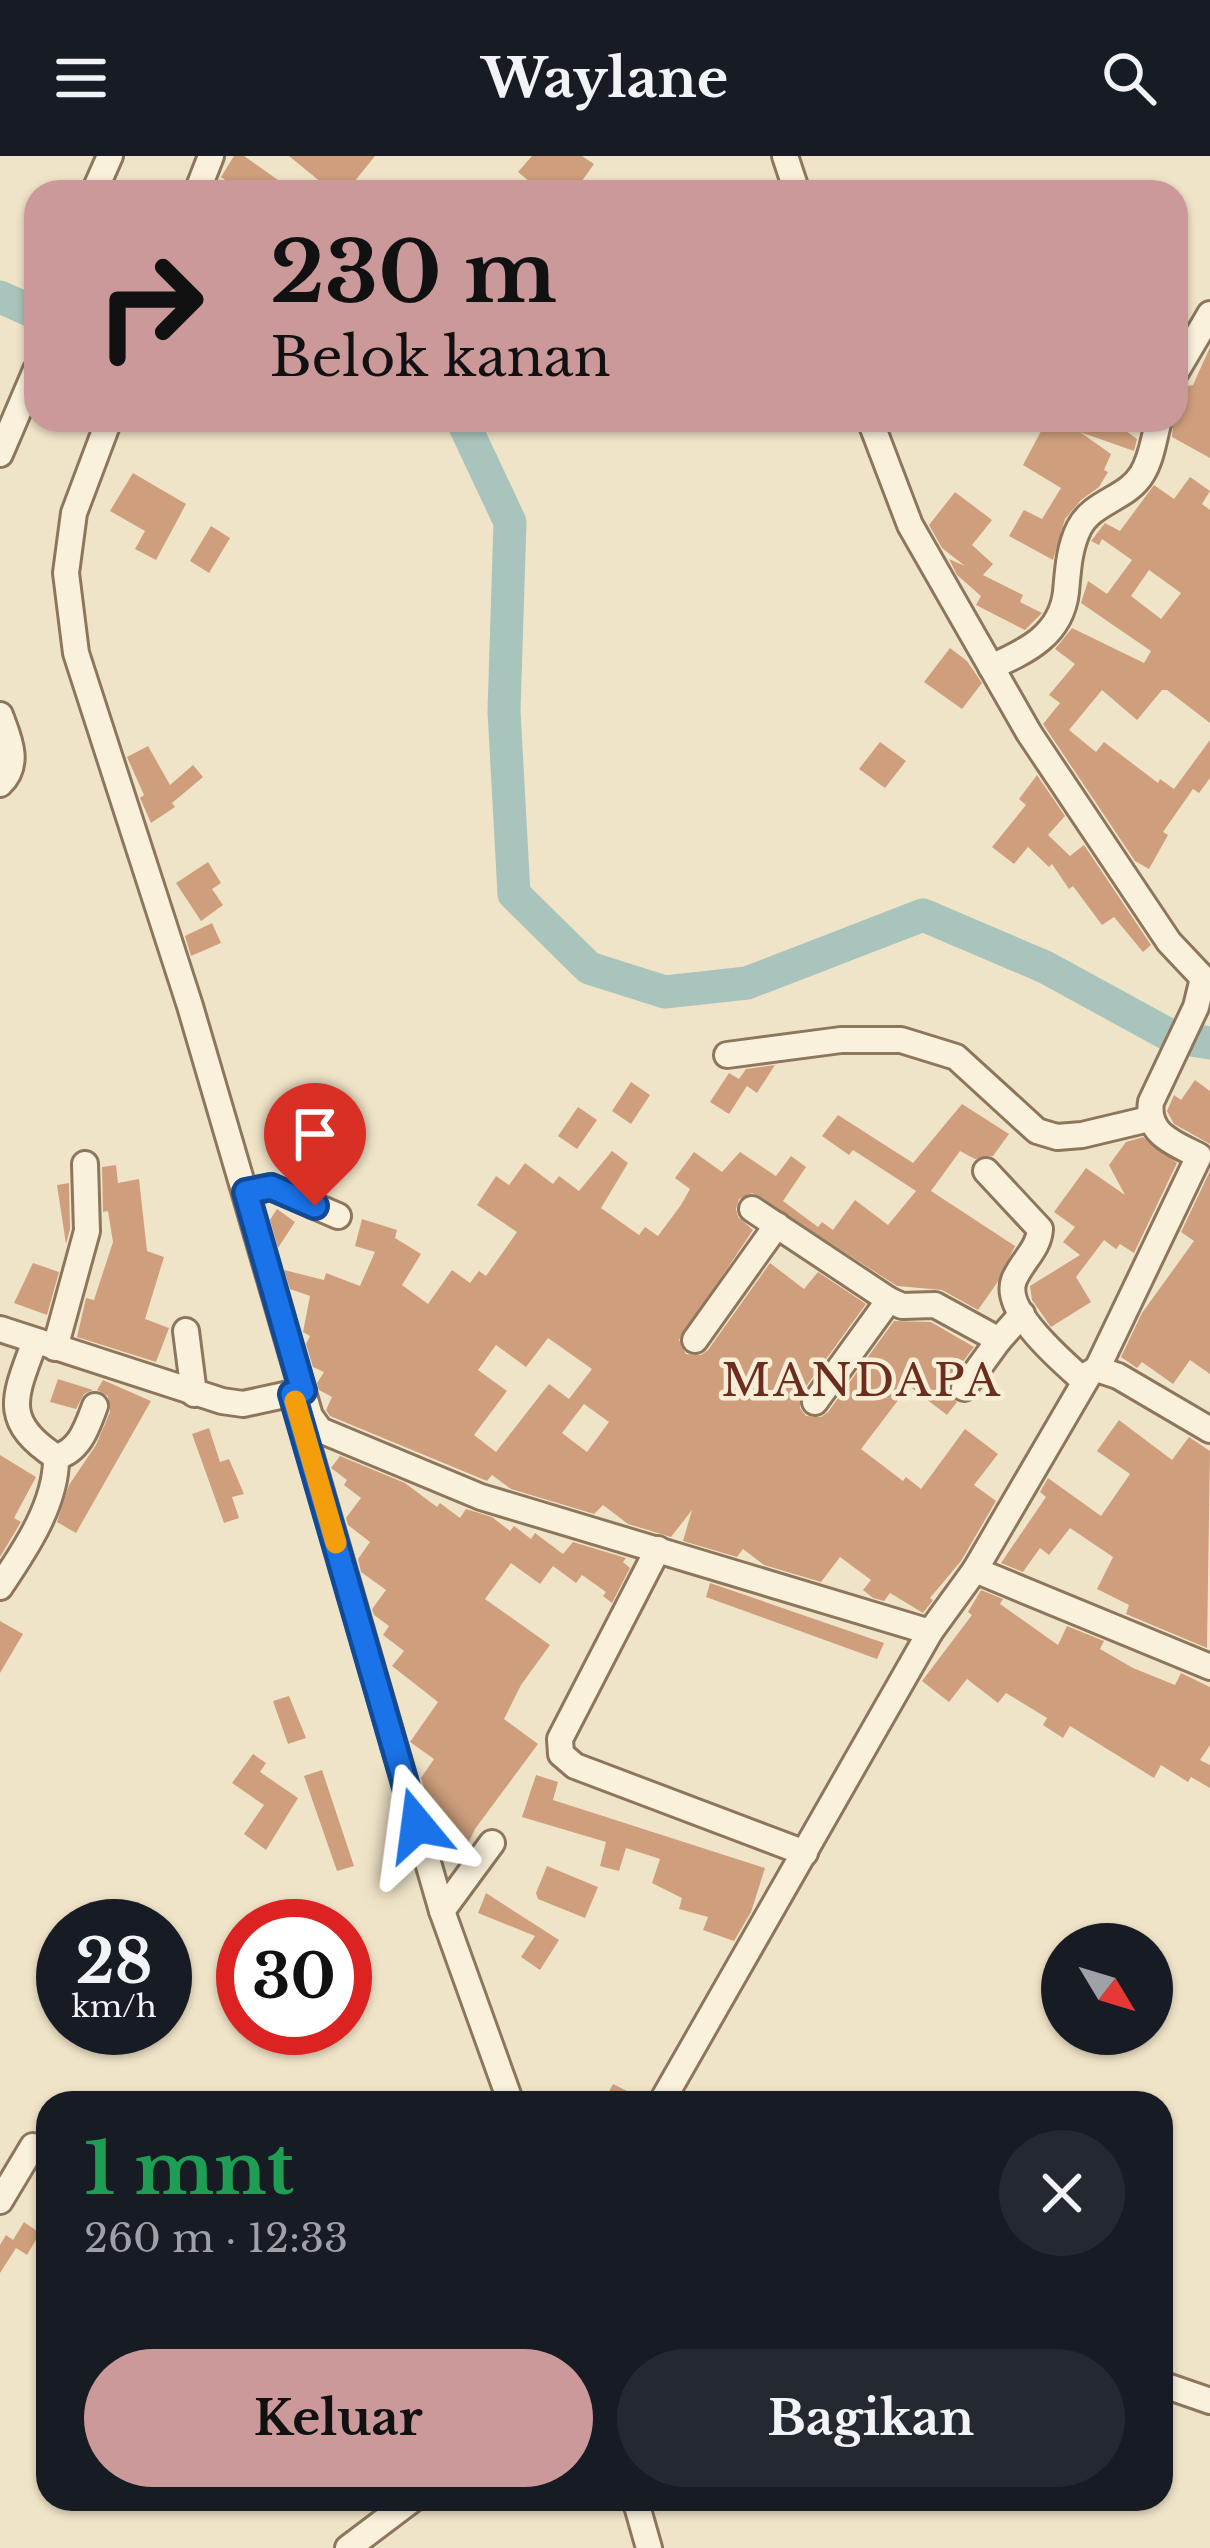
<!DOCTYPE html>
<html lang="id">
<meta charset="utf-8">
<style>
body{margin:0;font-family:"Libre Baskerville",serif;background:#242831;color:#f1f3f6;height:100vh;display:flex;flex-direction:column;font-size:45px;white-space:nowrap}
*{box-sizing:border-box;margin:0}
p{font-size:39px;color:#9ea1a6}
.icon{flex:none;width:66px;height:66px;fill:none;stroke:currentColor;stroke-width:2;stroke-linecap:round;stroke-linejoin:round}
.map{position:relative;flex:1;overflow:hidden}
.panel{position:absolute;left:36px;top:1935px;width:1137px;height:420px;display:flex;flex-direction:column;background:#171b24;border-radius:36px;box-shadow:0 3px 9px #0004}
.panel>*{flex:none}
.hud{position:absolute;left:24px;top:24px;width:1164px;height:252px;border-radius:36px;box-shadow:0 3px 9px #0004;background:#cc999b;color:#111;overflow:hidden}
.needle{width:78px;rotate:128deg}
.buttons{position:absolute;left:1041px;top:1767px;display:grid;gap:24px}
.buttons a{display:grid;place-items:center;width:132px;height:132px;border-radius:50%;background:#171b24;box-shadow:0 3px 9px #0004;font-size:60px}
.speed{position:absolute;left:36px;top:1743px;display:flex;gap:24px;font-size:60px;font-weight:700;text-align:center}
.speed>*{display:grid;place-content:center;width:156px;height:156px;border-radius:50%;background:#171b24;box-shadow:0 3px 9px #0004;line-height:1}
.speed small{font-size:30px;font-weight:400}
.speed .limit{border:18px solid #d22;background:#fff;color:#111}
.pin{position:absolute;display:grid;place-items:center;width:102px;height:102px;color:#fff;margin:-123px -51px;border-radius:50% 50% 50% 0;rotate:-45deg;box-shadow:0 0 12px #0007}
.pin .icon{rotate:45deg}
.me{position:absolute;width:132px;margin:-66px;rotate:344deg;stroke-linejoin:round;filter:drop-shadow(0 0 9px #0008)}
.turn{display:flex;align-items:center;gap:42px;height:252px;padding:0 48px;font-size:54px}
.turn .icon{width:156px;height:156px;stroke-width:2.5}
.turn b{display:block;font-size:84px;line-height:102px}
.round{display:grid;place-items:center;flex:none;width:126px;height:126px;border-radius:63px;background:#242831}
.headline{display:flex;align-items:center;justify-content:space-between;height:204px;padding:0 48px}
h1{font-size:72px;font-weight:700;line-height:90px;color:#1e9e55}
.action{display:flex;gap:24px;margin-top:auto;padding:24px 48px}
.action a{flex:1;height:138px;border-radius:72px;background:#cc999b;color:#111;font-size:48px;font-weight:700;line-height:138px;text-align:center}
.action a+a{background:#242831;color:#f1f3f6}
header{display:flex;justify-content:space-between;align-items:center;height:156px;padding:0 48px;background:#171b24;font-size:54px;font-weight:700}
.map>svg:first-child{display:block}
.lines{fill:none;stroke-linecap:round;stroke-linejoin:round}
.river{stroke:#a9c4bc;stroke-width:33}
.building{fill:#cf9f7d;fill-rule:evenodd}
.minor-casing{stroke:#8d765c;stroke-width:30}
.minor{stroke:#faf1dc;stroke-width:24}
.route-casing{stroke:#114b97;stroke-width:30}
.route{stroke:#1a73e8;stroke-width:21}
.slow{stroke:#f59e0b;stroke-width:21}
.labels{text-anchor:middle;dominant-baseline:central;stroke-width:9;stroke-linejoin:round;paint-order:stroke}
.quarter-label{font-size:45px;letter-spacing:3px;fill:#6b2e1e;stroke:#f7eed8}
</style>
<header><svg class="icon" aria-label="menu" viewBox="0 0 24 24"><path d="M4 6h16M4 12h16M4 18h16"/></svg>Waylane<svg class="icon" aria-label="search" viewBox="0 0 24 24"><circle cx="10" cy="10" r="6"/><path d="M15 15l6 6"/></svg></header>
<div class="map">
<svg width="1210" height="2392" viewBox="0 0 1210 2392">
<rect width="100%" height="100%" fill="#f0e4c8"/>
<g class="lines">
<g class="river">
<path d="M0,141l36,16"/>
<path d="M462,264l48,102 -6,189 10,183 75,74 76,24 82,-9 176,-68 122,52 128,70 37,6"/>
</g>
</g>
<g class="building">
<path d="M234,0h10l51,36h-31l-10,-8 -6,8h-6l-21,-15z"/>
<path d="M289,0h86l-29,36h-13z"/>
<path d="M532,0h50l12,8 -20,28h-32l-24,-20z"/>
<path d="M1210,191v111l-38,-21 4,-49 17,-3z"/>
<path d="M1047,264h86l-7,11 11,8 -3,12 -54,-19 31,22 -7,16 4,2 -9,15 -18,13 -16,19 -12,41 -44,-24 15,-26 18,9 19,-31 -38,-23z"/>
<path d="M133,317l53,31 -30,56 -21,-11 10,-18 -35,-20z"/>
<path d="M1190,321l20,14 -8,13 8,6v213l-43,-33h-5l-25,30 -35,-30 -33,40 27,22 8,-10 54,41 2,-4 14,10 36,-49v38l-11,15 -6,-4 -30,43 5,3 -19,34 -14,-8 -92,-137 17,-21 -11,-8 26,-31 -20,-15 17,-21 72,35 7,-12 -70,-48 7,-22 19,13 25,-34 -30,-21 -3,6 -8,-4 14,-18 15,8 34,-46 20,14zM1149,414l32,23 -20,26 -30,-23z"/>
<path d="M955,336l37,28 -20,25 21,19 -10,11 40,20 -3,7 22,11 -17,17 -49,-25 5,-9 -24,-21 -8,-16 16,7 -23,-18 -13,-23z"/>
<path d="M211,370l19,12 -21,35 -19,-12z"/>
<path d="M950,492l17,13 15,22 -20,26 -38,-27z"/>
<path d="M880,586l26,19 -21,27 -26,-19z"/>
<path d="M148,590l22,39 23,-20 10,12 -31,26 3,4 -24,16 -11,-25 4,-3 -17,-38z"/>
<path d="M1037,619l28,41 -17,19 22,21 14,-11 67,100 -8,7 -29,-35 -12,8 -29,-39 -4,3 -17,-25 -3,3 -21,-20 -14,17 -22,-17 34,-42 -7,-6z"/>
<path d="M208,706l13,21 -9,6 11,16 -22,16 -25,-38z"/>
<path d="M212,767l9,20 -30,13 -6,-20z"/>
<path d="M775,909l-18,28 -10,-7 -18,28 -19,-12 19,-29 10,6 7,-10z"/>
<path d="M1195,924l15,11v53l-36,-20 -7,-13 7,-16 7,5z"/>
<path d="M631,926l19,13 -19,29 -19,-13z"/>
<path d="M962,948l47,30 -16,22 -18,3 -15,-8 -29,40 84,55 -18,37 -19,27 -36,-20 -45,-4 -145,-93 -13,6 -3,10 2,8 15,13 -74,110 7,14 15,1 7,-5 62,-87 34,26 14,-17 48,32 -64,88 -2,16 6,8 15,1 7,-5 66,-91 37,1 43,25 -24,32 -1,15 8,8 -10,13 -38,-29 -48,63 42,32 3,-4 15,12 44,-60 33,25 -24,31 22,16 -35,60 -31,37 3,2 -10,13 -33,-20 -6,8 -11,-3 -10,-8 8,-10 -31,-23 -19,25 -57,-17 -21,-16 -6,8 -54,-16 9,-31 -21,27 -43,-13 -25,-19 -9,9 -83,-25 -19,-14 -5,6 -157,-65 -4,-6 6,-13 -13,-7 -2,-7 7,-11 -11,-5 -7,-23 4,-8 -7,-4 7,-36 -20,-7 -6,-19 40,10 2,-7 34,13 15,-34 -20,-6 7,-27 35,11 -2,8 26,16 -19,31 26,19 24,-34 18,13 9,-12 7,5 22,-31 9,-13 -40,-27 19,-29 13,9 16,-22 28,21 6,-8 20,15 33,-40 16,12 -27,45 38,27 6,-8 13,9 23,-31 9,-16 -15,-11 19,-26 28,20 18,-20 36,24 15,-20 15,11 -23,34 35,26 4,-5 11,8 22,-30 33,25 28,-34 -63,-41 -4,5 -27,-19 16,-21 75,48zM548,1182l44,31 -23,30 -20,-15 -53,68 -22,-17 33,-44 -29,-21 18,-25 30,22zM584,1248l25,18 -22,30 -25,-19z"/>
<path d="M578,951l19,13 -20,29 -19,-13z"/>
<path d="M300,976l19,12 -20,30 -19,-13z"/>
<path d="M1143,981l34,26 -43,90 -14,-9 -4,5 -12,-9 -28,37 15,25 -40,25 -19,-27 -2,-14 50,-31 -17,-13 12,-15 -21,-15 32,-44 39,27 -16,-30 17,-23z"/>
<path d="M116,1009l2,18 21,-4 8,72 17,6 -19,62 24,9 -13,34 -79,-25 9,-39 8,2 19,-58 -5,-31 -5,1 -1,-45z"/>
<path d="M1210,1015v203l-20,-14 -17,24 -31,-22 -5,6 -16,-11 21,-44 52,-72 -13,-9z"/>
<path d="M69,1027l1,46 -4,15 -9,-59z"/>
<path d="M277,1053l18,13 -17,26 -8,-28z"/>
<path d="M33,1107l26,9 -12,43 -33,-12z"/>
<path d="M58,1223l35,11 -9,4 -8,15 -26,-7z"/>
<path d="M103,1224l48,21 -75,132 -19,-11 12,-37 27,-40 14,-33 -2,-16 -11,-6z"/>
<path d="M1119,1264l53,40 17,-23 21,14 -3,197 -81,-34 3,-9 -32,-16 16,-32 -43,-29 -21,27 -9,-7 -17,24 -22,-9 45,-66 -6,-5 8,-14 53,38 29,-42 -33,-23z"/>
<path d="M209,1272l11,34 9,-3 15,35 -12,3 7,21 -15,5 -32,-89z"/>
<path d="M0,1299l36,22 -22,41 7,4 -21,35z"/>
<path d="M340,1300l65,27 32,24 3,-4 20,15 6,-9 26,8 18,14 4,-5 17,13 4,-6 28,21 10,-12 53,16 -3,4 7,6 -18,35 -9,-7 3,-4 -24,-17 -6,8 -23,-17 -13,18 -29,-21 -26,36 65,46 -29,40 -17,34 34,25 -63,85 -13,27 -22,-12 -8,-26 3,-4 -5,-4 -9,-32 13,-19 -24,-17 28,-40 -46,-36 12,-15 -21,-16 6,-9 -15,-11 -2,-6 14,-19 -25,-18 -3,-13 12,-17 -22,-17 -2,-7 15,-20 -17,-13 3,-5 -16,-12z"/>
<path d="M710,1427l174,60 -7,16 -171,-62z"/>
<path d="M981,1434l22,9 -3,5 58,41 9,-19 37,15 -4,8 33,19 42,17 6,-12 29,14v58l-10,15 10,5v23l-19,-11 -3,5 -27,-17 -7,13 -84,-52 -7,12 -20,-13 4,-7 -41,-25 -8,10 -31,-24 -18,23 -27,-21 50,-66 -4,-3z"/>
<path d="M0,1465l23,13 -23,39z"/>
<path d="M289,1540l17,42 -18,6 -15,-43z"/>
<path d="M253,1598l13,9 -6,9 38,26 -32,52 -22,-16 20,-29 -32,-22z"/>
<path d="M322,1614l32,96 -17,5 -33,-95z"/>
<path d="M536,1619l22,7 -5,18 212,68 -14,44 -17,29 -31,-11 5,-13 -29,-8 3,-11 -30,-15 8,-24 -34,-11 -7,23 -19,-5 6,-24 -84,-25z"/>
<path d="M547,1710l51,21 -13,31 -47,-19 -2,-6z"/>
<path d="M486,1737l73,47 -19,30 -19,-13 14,-21 -57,-23z"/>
<path d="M613,1928l32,16v3h-42z"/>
<path d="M24,2066l16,11 -13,22 -11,-7 -16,25v-28l6,-10 7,5z"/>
</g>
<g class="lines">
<g class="minor-casing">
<g id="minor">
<path d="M785,0l12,36"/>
<path d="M94,36l16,-36"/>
<path d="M197,36l14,-36"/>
<path d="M1176,216l34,-58"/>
<path d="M109,264l-35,93 -8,60 10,80 114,353 120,410 10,14 161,67 449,135 45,-62 115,-197 7,-4 21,7 92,54"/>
<path d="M870,264l40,105 119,208 140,209 34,36 -7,29 -45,95c-5,32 23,41 48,54l-102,213"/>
<path d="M0,298l36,-84"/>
<path d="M991,511c36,-16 70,-32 75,-75 2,-22 3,-44 13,-64 14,-27 48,-29 63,-54 10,-16 12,-37 17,-54"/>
<path d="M0,559c9,24 21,49 0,69"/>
<path d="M727,899l114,-15h60l55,17 81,74 20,6 25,-2 67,-16"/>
<path d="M986,1015l54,58c-1,20 -19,33 -26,51 -12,31 49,82 69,100"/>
<path d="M246,1037l25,-6 67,29"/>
<path d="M752,1053l137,91 13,6 33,-1 64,35 23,-26"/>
<path d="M0,1173l222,72 21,3 60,-13"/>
<path d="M186,1175l8,63"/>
<path d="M695,1184l82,-115"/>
<path d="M55,1192l32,-117 -2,-67"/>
<path d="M964,1232l35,-48"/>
<path d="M815,1246l74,-102"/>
<path d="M298,1256l144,499 69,192"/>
<path d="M56,1301c24,-6 31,-30 39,-51"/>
<path d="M658,1393l-98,190 1,15 14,12 230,87"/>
<path d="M975,1414l235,97"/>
<path d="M0,1431c25,-37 57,-84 56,-130 -56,-37 -41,-61 -21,-116"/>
<path d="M442,1755l50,-68"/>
<path d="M661,1947l269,-471"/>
<path d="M0,2045l33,-55"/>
<path d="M1161,2228l49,17"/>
<path d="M635,2343l14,49"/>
<path d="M348,2392l65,-49"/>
</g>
</g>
<use href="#minor" class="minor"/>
</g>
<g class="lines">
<g class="route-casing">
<path id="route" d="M315,1050l-44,-19 -25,5 57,199 -11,3 125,431"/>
</g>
<use href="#route" class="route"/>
<path class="slow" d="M295,1245l41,142"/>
</g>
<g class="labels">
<g class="quarter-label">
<text x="862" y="1224">MANDAPA</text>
</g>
</g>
</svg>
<div class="buttons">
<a><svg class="needle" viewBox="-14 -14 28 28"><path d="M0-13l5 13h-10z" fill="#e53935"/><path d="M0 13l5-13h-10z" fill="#9ea1a6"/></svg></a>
</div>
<div class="speed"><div>28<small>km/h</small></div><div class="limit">30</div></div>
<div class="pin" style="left:315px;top:1050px;background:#d93025"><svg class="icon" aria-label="arrive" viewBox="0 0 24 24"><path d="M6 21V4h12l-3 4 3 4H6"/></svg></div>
<svg class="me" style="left:417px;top:1669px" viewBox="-20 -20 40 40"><path d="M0-17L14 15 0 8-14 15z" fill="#1a73e8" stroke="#fff" stroke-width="4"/></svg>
<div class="hud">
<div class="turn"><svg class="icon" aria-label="right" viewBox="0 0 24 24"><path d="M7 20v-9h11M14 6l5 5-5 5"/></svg><div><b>230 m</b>Belok kanan</div></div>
</div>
<section class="panel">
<div class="headline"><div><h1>1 mnt</h1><p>260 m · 12:33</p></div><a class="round"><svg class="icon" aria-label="close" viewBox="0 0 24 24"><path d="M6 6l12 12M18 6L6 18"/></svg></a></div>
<div class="action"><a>Keluar</a><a>Bagikan</a></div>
</section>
</div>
